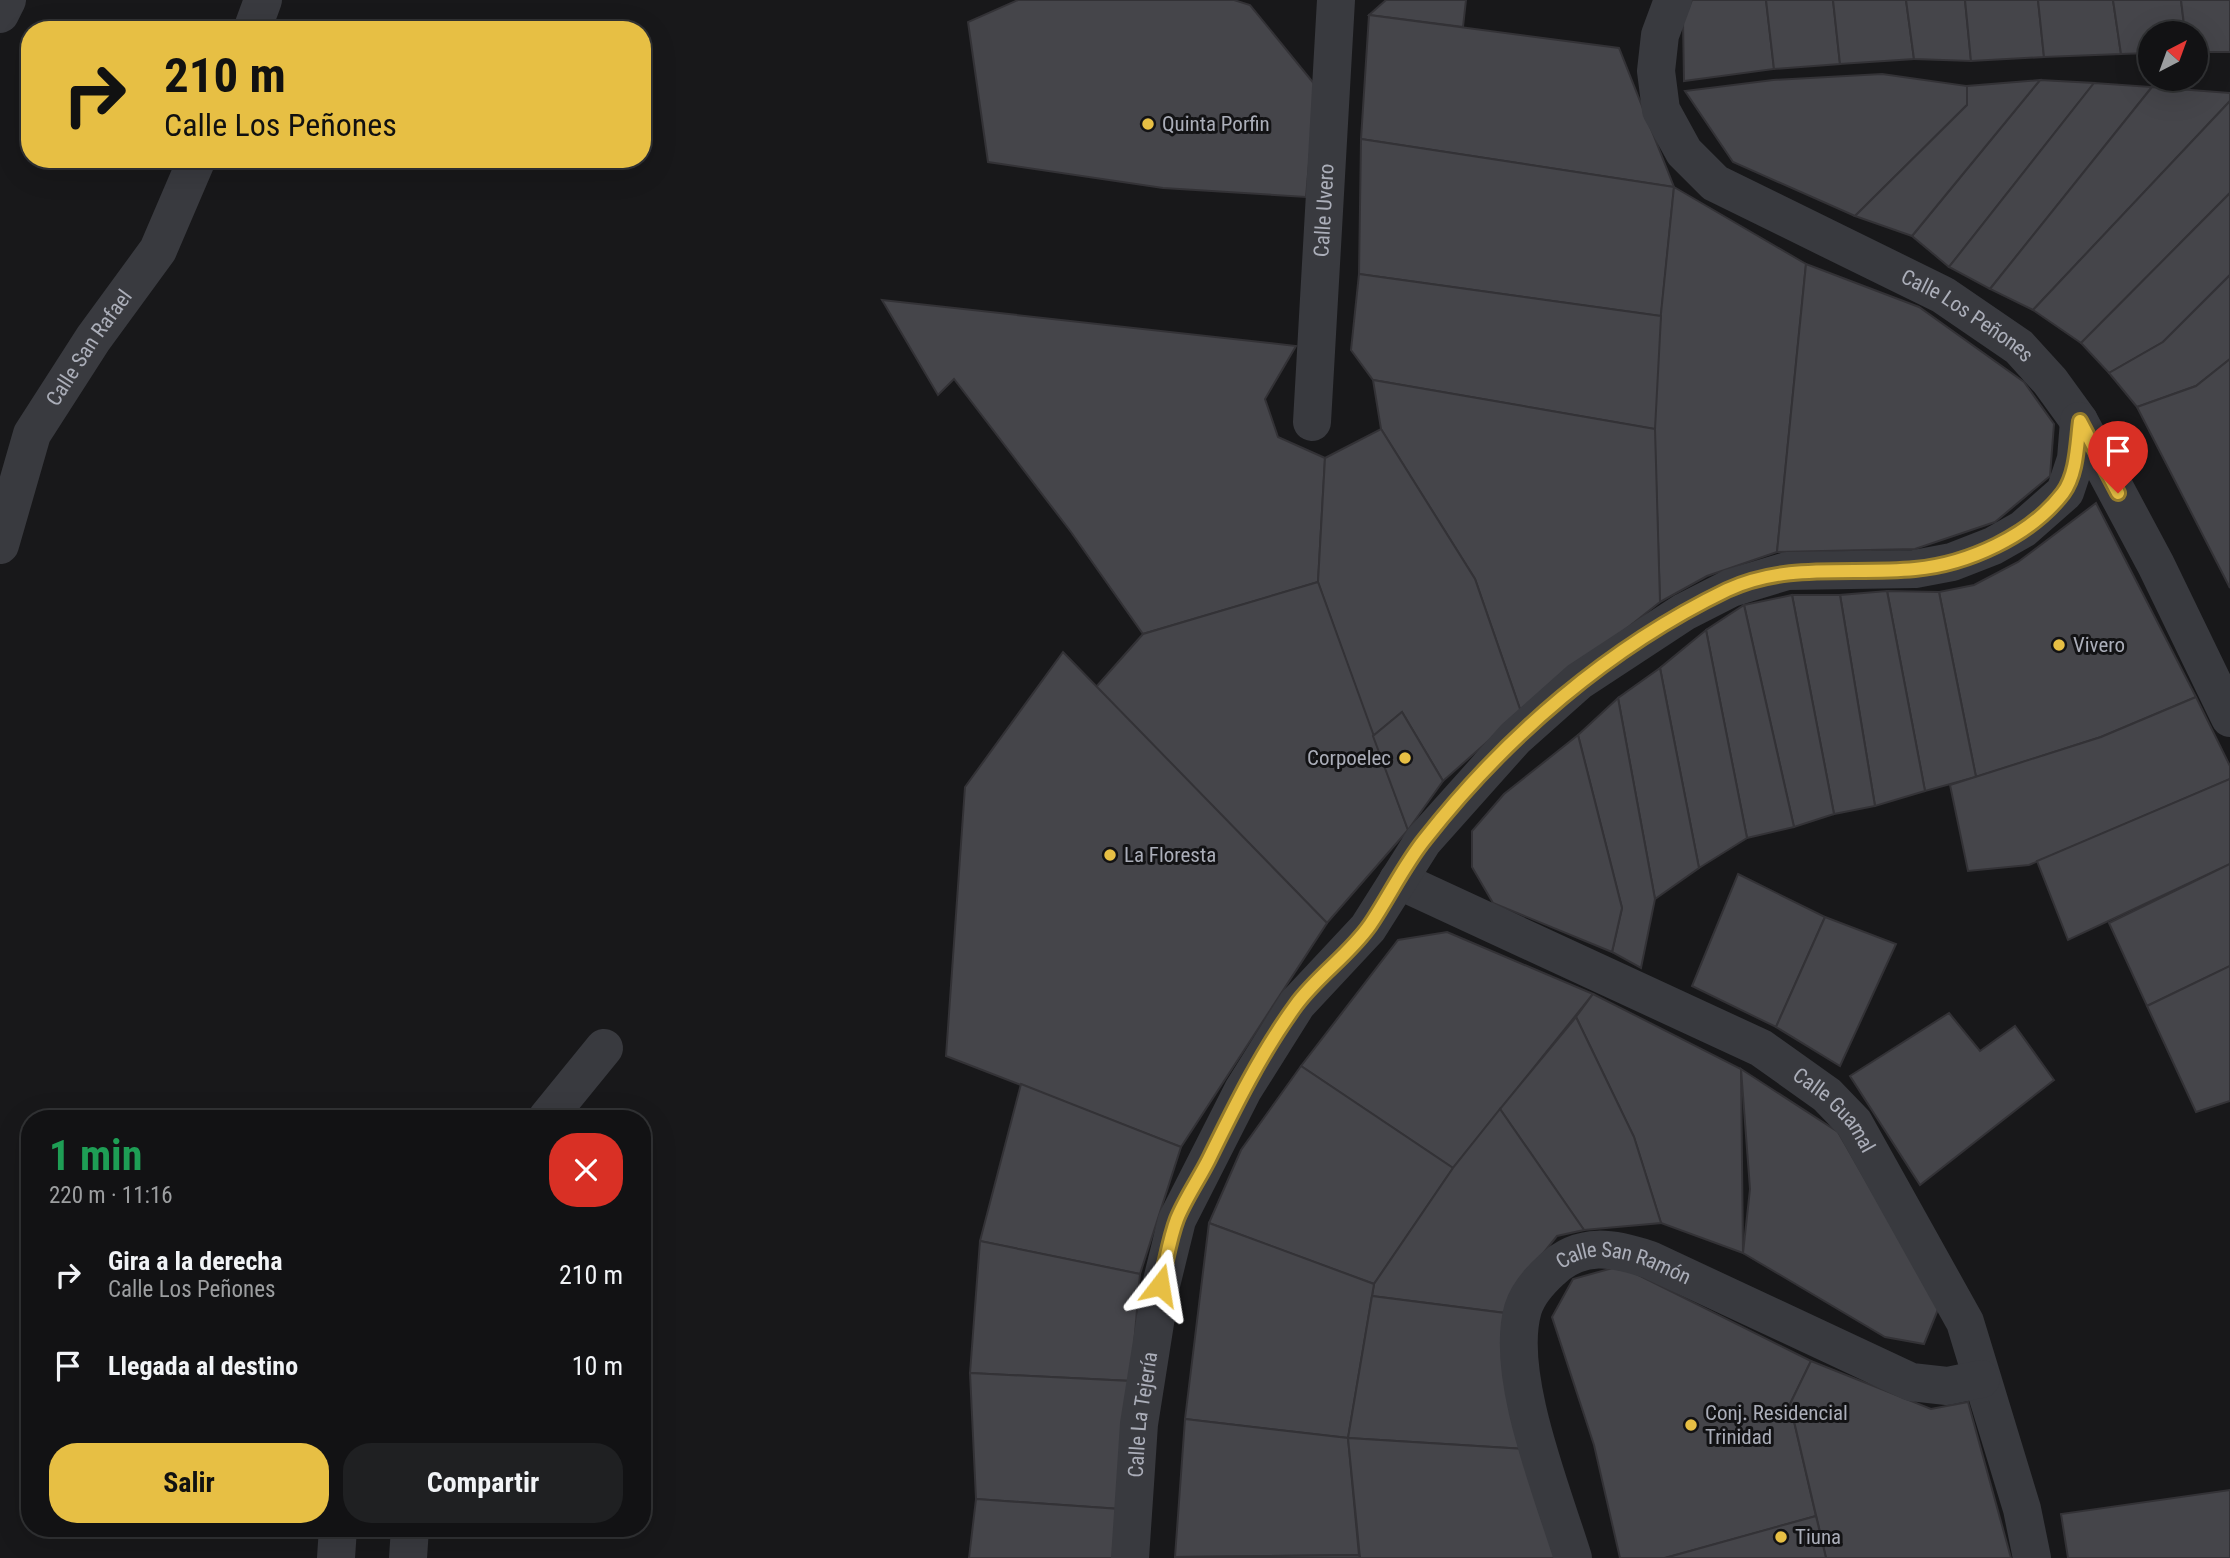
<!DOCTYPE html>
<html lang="es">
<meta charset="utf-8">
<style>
body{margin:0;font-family:"Roboto Condensed",sans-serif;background:#1f2022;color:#f1f3f6;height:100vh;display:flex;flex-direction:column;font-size:26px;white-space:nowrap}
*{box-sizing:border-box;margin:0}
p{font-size:23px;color:#9c9ea0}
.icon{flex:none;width:38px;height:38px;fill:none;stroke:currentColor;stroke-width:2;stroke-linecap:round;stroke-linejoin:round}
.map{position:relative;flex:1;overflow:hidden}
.panel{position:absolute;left:21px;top:1110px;width:630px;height:427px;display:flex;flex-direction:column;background:#121214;border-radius:28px;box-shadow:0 7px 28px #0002,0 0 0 2px #313234}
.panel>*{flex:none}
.guide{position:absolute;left:21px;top:21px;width:630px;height:147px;border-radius:28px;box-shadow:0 7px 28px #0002,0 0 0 2px #313234;background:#e7bf44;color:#111;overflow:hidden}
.needle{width:46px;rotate:41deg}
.controls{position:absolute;left:2138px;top:21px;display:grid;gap:14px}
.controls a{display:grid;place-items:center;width:70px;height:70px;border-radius:50%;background:#121214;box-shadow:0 7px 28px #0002,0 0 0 2px #313234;font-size:35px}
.pin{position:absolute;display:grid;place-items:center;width:60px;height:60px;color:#fff;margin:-72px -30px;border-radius:50% 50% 50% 0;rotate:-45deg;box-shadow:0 0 7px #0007}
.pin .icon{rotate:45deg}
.me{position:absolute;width:77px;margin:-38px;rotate:14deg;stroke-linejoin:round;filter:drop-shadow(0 0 5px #0008)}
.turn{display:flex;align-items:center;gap:24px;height:147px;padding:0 28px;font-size:32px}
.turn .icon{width:91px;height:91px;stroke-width:2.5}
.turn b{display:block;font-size:49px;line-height:60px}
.round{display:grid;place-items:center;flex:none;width:74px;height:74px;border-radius:28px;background:#1f2022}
.summary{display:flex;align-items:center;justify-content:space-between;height:119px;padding:0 28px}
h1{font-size:42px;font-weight:700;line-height:52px;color:#1e9e55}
.button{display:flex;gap:14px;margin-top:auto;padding:14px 28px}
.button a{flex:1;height:80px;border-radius:28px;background:#e7bf44;color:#111;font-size:28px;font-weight:700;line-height:80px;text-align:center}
.button a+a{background:#1f2022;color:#f1f3f6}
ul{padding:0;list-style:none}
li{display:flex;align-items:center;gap:21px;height:91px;padding:0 28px}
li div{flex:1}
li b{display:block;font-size:26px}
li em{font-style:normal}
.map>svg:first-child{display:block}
.building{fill:#45454a;stroke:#333236;stroke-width:2}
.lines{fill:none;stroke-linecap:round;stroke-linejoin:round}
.street{stroke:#393a3f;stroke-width:38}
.route-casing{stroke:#967c2c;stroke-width:18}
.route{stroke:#e7bf44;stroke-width:12}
.poi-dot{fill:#e7bf44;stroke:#131315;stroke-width:2.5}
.labels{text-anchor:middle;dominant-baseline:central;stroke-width:6;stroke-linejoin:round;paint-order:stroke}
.poi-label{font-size:21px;fill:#abaeb9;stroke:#131315;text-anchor:start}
.street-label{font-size:21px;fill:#abaeb9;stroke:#131315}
</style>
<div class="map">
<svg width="2230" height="1558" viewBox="0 0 2230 1558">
<rect width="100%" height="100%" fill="#18181a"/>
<g class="building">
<path d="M1018,0h216l16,5 66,81 -10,111 -143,-9 -175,-26 -20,-140z"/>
<path d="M1386,0h80l-3,27 -94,-12z"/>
<path d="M1692,0h74l8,69 -90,12 -1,-60z"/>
<path d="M1766,0h67l7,64 -66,5z"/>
<path d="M1833,0h73l8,59 -74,5z"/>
<path d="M1906,0h59l6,61 -57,-2z"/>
<path d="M1965,0h73l6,57 -73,4z"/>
<path d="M2038,0h75l8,54 -77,3z"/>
<path d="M2113,0h68l4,33h-34v20l-30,1z"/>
<path d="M2181,0h49v52h-34v-19h-11z"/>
<path d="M1369,15l250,33 55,139 -313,-48z"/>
<path d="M1882,74l85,12v19l-112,111 -122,-54 -48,-71 88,-11z"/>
<path d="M2040,80l54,3 -145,184 -37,-31z"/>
<path d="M2040,80l-128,156 -57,-20 112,-111v-19z"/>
<path d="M2094,83l58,4 -162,202 -41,-22z"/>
<path d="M2152,87l78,6v8l-197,209 -43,-21z"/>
<path d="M2230,101v92l-149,150 -48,-33z"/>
<path d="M1361,139l313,48 -13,129 -302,-42z"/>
<path d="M1674,187l132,77 -29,288 -70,24 -47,26 -7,-211z"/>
<path d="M2230,193v82l-67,67 -54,31 -28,-30z"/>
<path d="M1806,264l113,43 105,75 30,42 -4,52 -55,46 -80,27 -138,3z"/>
<path d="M1359,274l302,42 -6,113 -282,-49 -22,-30z"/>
<path d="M2230,275v84l-34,27 -59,21 -28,-34 54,-31z"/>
<path d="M882,300l414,46 -31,53 13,38 47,21 -7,124 -175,52 -72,-102 -117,-153 -16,16z"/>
<path d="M2230,359v229l-93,-181 59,-21z"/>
<path d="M1373,380l282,49 5,173 -139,110 -46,-133 -94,-150z"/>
<path d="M1381,429l94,150 46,133 -78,69 -41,-69 -29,24 -55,-154 7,-124z"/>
<path d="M2096,503l100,194 -95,40 -125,40 -37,-185 35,-7 44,-23z"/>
<path d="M1318,582l90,248 -81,93 -231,-236 47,-53z"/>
<path d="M1887,591l52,1 37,185 -51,14z"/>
<path d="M1887,591l38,200 -50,15 -35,-211z"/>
<path d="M1792,595h48l35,211 -41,8z"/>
<path d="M1792,595l42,219 -40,13 -50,-222z"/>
<path d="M1744,605l50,222 -47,11 -41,-208z"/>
<path d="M1706,630l41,208 -48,30 -39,-200z"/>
<path d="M1063,652l264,271 -146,224 -235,-91 19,-269z"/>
<path d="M1660,668l39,200 -44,31 -37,-201z"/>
<path d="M2196,697l34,69v13l-201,86 -61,6 -18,-86 151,-48z"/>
<path d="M1618,698l37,201 -14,69 -29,-16 10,-44 -44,-173z"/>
<path d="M1402,712l41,69 -35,49 -35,-94z"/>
<path d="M1578,735l44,173 -10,44 -119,-49 -21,-36v-36l32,-37z"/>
<path d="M2230,779v85l-162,76 -31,-79z"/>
<path d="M2230,864v102l-83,40 -38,-83z"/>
<path d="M1738,874l87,43 -49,110 -84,-41z"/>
<path d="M1825,917l71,27 -56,122 -64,-39z"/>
<path d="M1447,932l146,62 -140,174 -152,-102 97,-126z"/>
<path d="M2230,966v135l-34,11 -49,-106z"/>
<path d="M1593,994l148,75 2,184 -82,-30 -27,-86 -58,-120z"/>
<path d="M1949,1013l31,38 35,-25 39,54 -134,105 -70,-109z"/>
<path d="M1576,1017l58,120 27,86 -77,7 -84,-121z"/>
<path d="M1301,1066l152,102 -79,116 -165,-61 32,-73z"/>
<path d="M1741,1069l97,63 101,175 -15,37 -39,-7 -142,-84 7,-64z"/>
<path d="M1021,1084l160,63 -41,127 -160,-33z"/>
<path d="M1500,1109l84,121 -27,6 -33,41 -19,36 -133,-17 2,-12 79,-116z"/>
<path d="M1209,1223l165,61 -26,154 -163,-19z"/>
<path d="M980,1241l160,33 -9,107 -161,-8z"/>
<path d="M1620,1266l191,95 -21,43 26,112 -151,42h-45l-26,-113 -42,-128 21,-38z"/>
<path d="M1372,1296l133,17 20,136 -177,-11z"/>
<path d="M1811,1361l120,48 37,-7 43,156h-185l-36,-154z"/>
<path d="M970,1373l161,8 -11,128 -144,-10z"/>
<path d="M1185,1419l163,19 11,117 -184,2z"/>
<path d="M1348,1438l177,11 36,109h-201z"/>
<path d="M2230,1490v68h-162l-7,-44z"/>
<path d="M976,1499l144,10 -6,49h-145z"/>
<path d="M1816,1516l10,42h-161z"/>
<path d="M1359,1555l1,3h-185v-1z"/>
</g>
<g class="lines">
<g class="street">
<path id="s1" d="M1673,0l-13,35 -4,36 5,39 23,42 31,31 228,112 76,52 31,34 29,40 77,144 74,153"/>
<path d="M0,14l7,-14"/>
<path d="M252,30l11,-30"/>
<path id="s2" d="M1312,422l24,-422"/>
<path id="s3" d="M0,545l32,-111 61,-95 65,-89 39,-91"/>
<path id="s4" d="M1398,880l363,168 66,47 27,28 111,199 57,187 10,49"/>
<path d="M547,1118l57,-70"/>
<path d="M336,1558l2,-30"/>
<path d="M408,1558l2,-30"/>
<path id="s5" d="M1130,1558l9,-134 22,-139 16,-65 66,-130 54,-86 71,-76 55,-87 92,-103 64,-57 105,-69 47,-24 56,-17 128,-2 37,-7 41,-16 30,-17 42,-37 11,-33 3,-38"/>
<path id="s6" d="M1573,1558c-20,-65 -69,-184 -50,-249 5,-16 16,-28 28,-39 30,-29 63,-22 99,-10l261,122 36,4 34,-7"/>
</g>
</g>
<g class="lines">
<g class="route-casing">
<path id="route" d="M1160,1285c6,-21 9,-45 17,-66 8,-20 22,-40 32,-60 26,-53 52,-106 87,-154 21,-29 53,-50 74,-80 19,-28 34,-60 55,-86 81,-103 184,-192 302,-249 60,-28 124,-15 188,-21 53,-5 115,-33 148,-76 14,-19 14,-49 17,-72l38,72"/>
</g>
<use href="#route" class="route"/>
</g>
<g class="poi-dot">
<circle cx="1148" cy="124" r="7"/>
<circle cx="2059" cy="645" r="7"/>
<circle cx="1405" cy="758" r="7"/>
<circle cx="1110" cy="855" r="7"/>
<circle cx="1691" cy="1425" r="7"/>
<circle cx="1781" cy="1537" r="7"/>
</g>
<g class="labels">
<g class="poi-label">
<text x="1162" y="124">Quinta Porfin</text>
<text x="2073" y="645">Vivero</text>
<text x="1391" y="758" text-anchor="end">Corpoelec</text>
<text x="1124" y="855">La Floresta</text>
<text x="1705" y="1413">Conj. Residencial<tspan x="1705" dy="24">Trinidad</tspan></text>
<text x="1795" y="1537">Tiuna</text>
</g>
<g class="street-label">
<text stroke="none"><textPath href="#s2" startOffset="212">Calle Uvero</textPath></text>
<text stroke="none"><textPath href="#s1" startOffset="490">Calle Los Peñones</textPath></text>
<text stroke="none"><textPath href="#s3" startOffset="219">Calle San Rafael</textPath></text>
<text stroke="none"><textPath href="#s4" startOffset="497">Calle Guamal</textPath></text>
<text stroke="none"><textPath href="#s6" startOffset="385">Calle San Ramón</textPath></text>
<text stroke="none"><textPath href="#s5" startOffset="144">Calle La Tejería</textPath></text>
</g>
</g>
</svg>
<div class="controls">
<a><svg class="needle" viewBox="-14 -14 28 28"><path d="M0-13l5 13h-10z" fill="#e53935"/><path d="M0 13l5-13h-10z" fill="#9c9ea0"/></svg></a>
</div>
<div class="pin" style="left:2118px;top:493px;background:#d93025"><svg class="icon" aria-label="arrive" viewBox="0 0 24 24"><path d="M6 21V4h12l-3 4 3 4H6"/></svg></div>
<svg class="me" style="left:1160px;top:1285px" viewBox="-20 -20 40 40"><path d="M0-17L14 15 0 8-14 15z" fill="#e7bf44" stroke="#fff" stroke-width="4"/></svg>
<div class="guide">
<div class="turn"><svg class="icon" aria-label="right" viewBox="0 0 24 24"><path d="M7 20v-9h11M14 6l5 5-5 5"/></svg><div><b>210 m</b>Calle Los Peñones</div></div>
</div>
<section class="panel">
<div class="summary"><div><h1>1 min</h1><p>220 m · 11:16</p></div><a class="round" style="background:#d93025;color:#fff"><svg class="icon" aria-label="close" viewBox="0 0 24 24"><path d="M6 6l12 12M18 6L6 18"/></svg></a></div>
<ul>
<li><svg class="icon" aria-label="right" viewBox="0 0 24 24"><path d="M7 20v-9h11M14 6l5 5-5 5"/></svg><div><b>Gira a la derecha</b><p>Calle Los Peñones</p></div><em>210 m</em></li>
<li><svg class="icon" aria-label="arrive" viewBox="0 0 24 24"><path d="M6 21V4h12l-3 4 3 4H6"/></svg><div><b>Llegada al destino</b></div><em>10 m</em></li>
</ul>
<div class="button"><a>Salir</a><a>Compartir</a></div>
</section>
</div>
